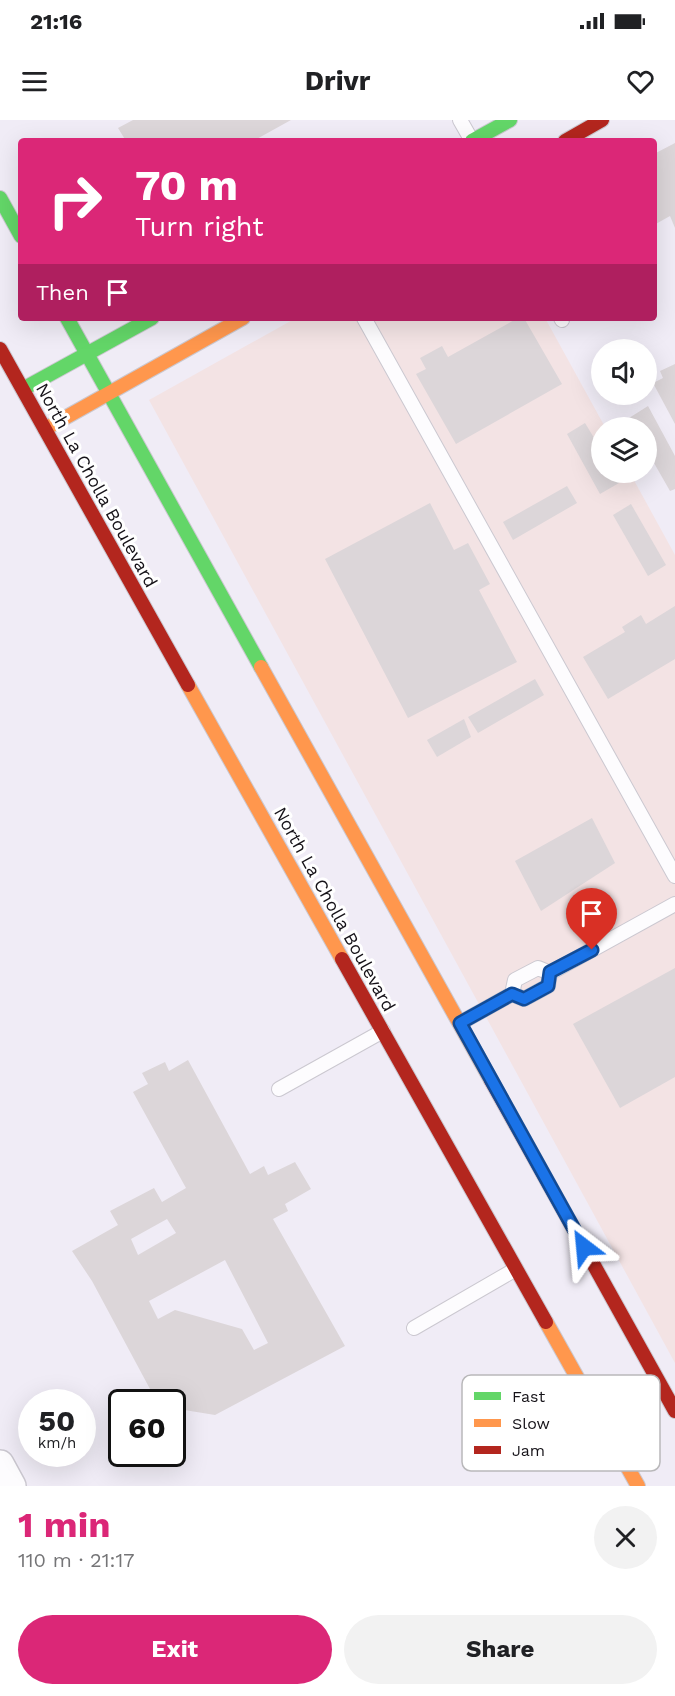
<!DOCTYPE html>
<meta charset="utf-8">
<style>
body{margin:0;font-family:"Work Sans",sans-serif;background:#f2f2f2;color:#202124;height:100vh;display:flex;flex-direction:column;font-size:22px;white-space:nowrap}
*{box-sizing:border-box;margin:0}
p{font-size:20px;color:#757577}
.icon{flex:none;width:33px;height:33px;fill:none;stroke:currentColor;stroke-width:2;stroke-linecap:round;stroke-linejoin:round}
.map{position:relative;height:1366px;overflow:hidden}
.panel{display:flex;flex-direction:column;background:#fff;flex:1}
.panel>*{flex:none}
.top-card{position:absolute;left:18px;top:18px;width:639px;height:183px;border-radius:6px;box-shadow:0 6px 24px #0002;background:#db2777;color:#fff;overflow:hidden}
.controls{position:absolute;left:591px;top:219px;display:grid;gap:12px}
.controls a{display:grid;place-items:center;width:66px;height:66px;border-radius:50%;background:#fff;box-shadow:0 6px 24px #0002;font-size:30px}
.speed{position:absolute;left:18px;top:1269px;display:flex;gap:12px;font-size:30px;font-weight:700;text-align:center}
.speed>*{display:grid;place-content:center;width:78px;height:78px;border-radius:50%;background:#fff;box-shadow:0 6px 24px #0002;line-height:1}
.speed small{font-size:15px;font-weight:400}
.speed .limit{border:3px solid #111;border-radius:9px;background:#fff;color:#111}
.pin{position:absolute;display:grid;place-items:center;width:51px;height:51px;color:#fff;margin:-62px -26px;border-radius:50% 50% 50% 0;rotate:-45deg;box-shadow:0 0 6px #0007}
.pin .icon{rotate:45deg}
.me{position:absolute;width:66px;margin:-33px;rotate:331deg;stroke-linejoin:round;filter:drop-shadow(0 0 4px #0008)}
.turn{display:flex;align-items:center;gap:21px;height:126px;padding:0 18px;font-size:27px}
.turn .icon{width:78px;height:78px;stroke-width:2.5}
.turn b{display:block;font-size:42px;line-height:51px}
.then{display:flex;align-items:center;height:57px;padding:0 18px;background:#0003;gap:12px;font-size:22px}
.round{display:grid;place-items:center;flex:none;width:63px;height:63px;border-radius:32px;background:#f2f2f2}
.headline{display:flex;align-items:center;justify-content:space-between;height:102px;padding:0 18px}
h1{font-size:36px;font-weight:700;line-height:45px;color:#db2777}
.primary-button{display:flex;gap:12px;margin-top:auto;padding:12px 18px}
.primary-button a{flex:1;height:69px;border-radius:36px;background:#db2777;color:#fff;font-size:24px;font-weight:700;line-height:69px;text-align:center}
.primary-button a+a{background:#f2f2f2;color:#202124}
.status{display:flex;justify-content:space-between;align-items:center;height:42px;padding:0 30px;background:#fff;direction:ltr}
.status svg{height:16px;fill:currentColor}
header{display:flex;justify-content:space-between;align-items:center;height:78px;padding:0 18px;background:#fff;font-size:27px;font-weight:700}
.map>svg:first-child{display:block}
.commercial{fill:#f3e3e4}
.building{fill:#dcd6d9;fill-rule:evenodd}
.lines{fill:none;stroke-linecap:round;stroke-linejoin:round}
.lane-casing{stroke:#cbc8d0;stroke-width:16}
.street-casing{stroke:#cbc8d0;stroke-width:30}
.fast-casing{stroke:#cbc8d0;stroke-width:16}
.slow-casing{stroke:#cbc8d0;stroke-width:16}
.jam-casing{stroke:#cbc8d0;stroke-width:16}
.lane{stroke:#fdfcfe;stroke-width:14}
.street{stroke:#fdfcfe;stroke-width:27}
.fast{stroke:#63d668;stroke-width:14}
.slow{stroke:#ff974d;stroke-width:14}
.jam{stroke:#b3261e;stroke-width:14}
.route-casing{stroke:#114b97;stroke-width:15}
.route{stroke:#1a73e8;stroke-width:10}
.labels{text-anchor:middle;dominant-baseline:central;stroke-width:6;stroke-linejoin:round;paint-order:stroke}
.street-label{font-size:18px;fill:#151218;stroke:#fff}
.key{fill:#fff;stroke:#b9b8ba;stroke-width:1.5}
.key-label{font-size:16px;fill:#151218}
</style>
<div class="status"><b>21:16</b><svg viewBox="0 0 49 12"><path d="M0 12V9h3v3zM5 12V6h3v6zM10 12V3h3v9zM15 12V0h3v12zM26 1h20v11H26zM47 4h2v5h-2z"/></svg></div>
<header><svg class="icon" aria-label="menu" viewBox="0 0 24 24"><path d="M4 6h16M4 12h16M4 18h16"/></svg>Drivr<svg class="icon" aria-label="heart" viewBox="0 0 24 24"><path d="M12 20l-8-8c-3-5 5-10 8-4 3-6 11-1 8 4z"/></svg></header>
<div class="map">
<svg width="675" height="1366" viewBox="0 0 675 1366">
<rect width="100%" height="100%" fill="#f0ecf6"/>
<path class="commercial" d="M296,198h249l60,109 -3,1v44l28,1 45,82v808l-526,-963z"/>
<g class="building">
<path d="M133,0h158l-38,21h-127l-8,-13z"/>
<path d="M675,23v85l-5,-12 -16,9v-71z"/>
<path d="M518,198h6l38,66 -106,60 -40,-70 10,-5 -6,-11 22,-12 6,11z"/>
<path d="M675,244v60l-22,-41 10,-5 -3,-7z"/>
<path d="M648,286l27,50v33l-5,2 -24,-42v-21h-11l-6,-10z"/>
<path d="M585,303l17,28v21h11l6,11 -19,11 -33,-60z"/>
<path d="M567,366l10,17 -64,37 -10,-18z"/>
<path d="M430,383l24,47 14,-7 22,41 -11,6 38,72 -109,56 -83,-159z"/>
<path d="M631,384l35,61 -18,11 -35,-61z"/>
<path d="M675,486v53l-67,40 -25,-42 42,-25 -3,-5 19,-12 5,9z"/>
<path d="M535,559l9,16 -66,38 -10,-16z"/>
<path d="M464,599l7,18 -34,20 -10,-17z"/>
<path d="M592,698l23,45 -74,48 -26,-50z"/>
<path d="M675,848v109l-55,31 -47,-84z"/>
<path d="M188,940l62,114 14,-8 4,9 27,-13 16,27 -26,15 3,7 -15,8 72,127 -130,69 -43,-7v-6h-15l-65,-121 -20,-30 46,-26 -8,-14 44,-23 8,14 24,-14 -53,-96 15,-8 -6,-11 23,-11 4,9zM167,1099l9,14 -38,22 -7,-16zM225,1140l43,83 -14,7 -12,-21 -67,-19 -17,9 -9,-18z"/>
</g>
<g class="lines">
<g class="lane-casing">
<g id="lane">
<path d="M460,0l12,21"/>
<path d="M364,198l311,558"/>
<path d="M561,198l1,2"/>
<path d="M550,853l125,-69"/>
<path d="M512,874l12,5 24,-13 2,-13"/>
<path d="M460,903l52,-29 3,-14 23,-12 12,5"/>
<path d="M279,969l104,-58"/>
<path d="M414,1208l102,-59"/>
</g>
</g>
<g class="street-casing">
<path id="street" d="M0,1344l12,22"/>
</g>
<g class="fast-casing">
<g id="fast">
<path d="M472,21l38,-21"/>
<path d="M0,78l21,38"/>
<path d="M67,198l194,349"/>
<path d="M23,269l129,-71"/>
</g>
</g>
<g class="slow-casing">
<g id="slow">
<path d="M45,309l198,-111"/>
<path d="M261,547l230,413"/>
<path d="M188,565l154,274"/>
<path d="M546,1202l92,164"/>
</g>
</g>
<g class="jam-casing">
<g id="jam">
<path d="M565,21l37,-21"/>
<path d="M0,229l188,336"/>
<path d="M342,839l204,363"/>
<path d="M491,960l184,331"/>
</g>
</g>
<use href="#lane" class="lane"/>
<use href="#street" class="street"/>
<use href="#fast" class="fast"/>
<use href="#slow" class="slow"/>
<use href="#jam" class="jam"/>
</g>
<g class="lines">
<g class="route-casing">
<path id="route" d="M584,1127l-124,-224 52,-29 12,5 24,-13 2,-14 42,-22"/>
</g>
<use href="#route" class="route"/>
</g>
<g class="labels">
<g class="street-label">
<text transform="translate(97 365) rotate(61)">North La Cholla Boulevard</text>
<text transform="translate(335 789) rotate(61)">North La Cholla Boulevard</text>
</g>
</g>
<rect x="462" y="1255" width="198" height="96" rx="9" class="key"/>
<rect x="474" y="1272" width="27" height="8" fill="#63d668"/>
<rect x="474" y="1299" width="27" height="8" fill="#ff974d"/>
<rect x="474" y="1326" width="27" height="8" fill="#b3261e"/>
<g class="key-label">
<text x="512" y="1282">Fast</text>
<text x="512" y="1309">Slow</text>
<text x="512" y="1336">Jam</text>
</g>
</svg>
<div class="controls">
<a><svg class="icon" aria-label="sound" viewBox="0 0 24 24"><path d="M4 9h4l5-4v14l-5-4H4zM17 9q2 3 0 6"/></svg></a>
<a><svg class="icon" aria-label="layers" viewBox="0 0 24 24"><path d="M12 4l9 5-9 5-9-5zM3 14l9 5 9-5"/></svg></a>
</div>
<div class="speed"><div>50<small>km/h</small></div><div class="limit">60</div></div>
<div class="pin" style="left:592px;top:830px;background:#d93025"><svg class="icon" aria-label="arrive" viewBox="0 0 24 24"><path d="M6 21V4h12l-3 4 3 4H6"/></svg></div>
<svg class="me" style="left:584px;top:1127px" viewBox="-20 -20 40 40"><path d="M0-17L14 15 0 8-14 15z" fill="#1a73e8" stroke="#fff" stroke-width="4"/></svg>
<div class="top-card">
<div class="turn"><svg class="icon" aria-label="right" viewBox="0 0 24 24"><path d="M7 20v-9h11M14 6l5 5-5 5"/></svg><div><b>70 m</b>Turn right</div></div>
<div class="then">Then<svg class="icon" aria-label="arrive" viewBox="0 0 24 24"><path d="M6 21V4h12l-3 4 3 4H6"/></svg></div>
</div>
</div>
<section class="panel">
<div class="headline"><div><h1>1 min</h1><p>110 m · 21:17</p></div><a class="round"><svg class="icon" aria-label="close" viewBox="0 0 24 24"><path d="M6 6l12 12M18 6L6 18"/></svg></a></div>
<div class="primary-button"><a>Exit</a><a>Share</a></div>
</section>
